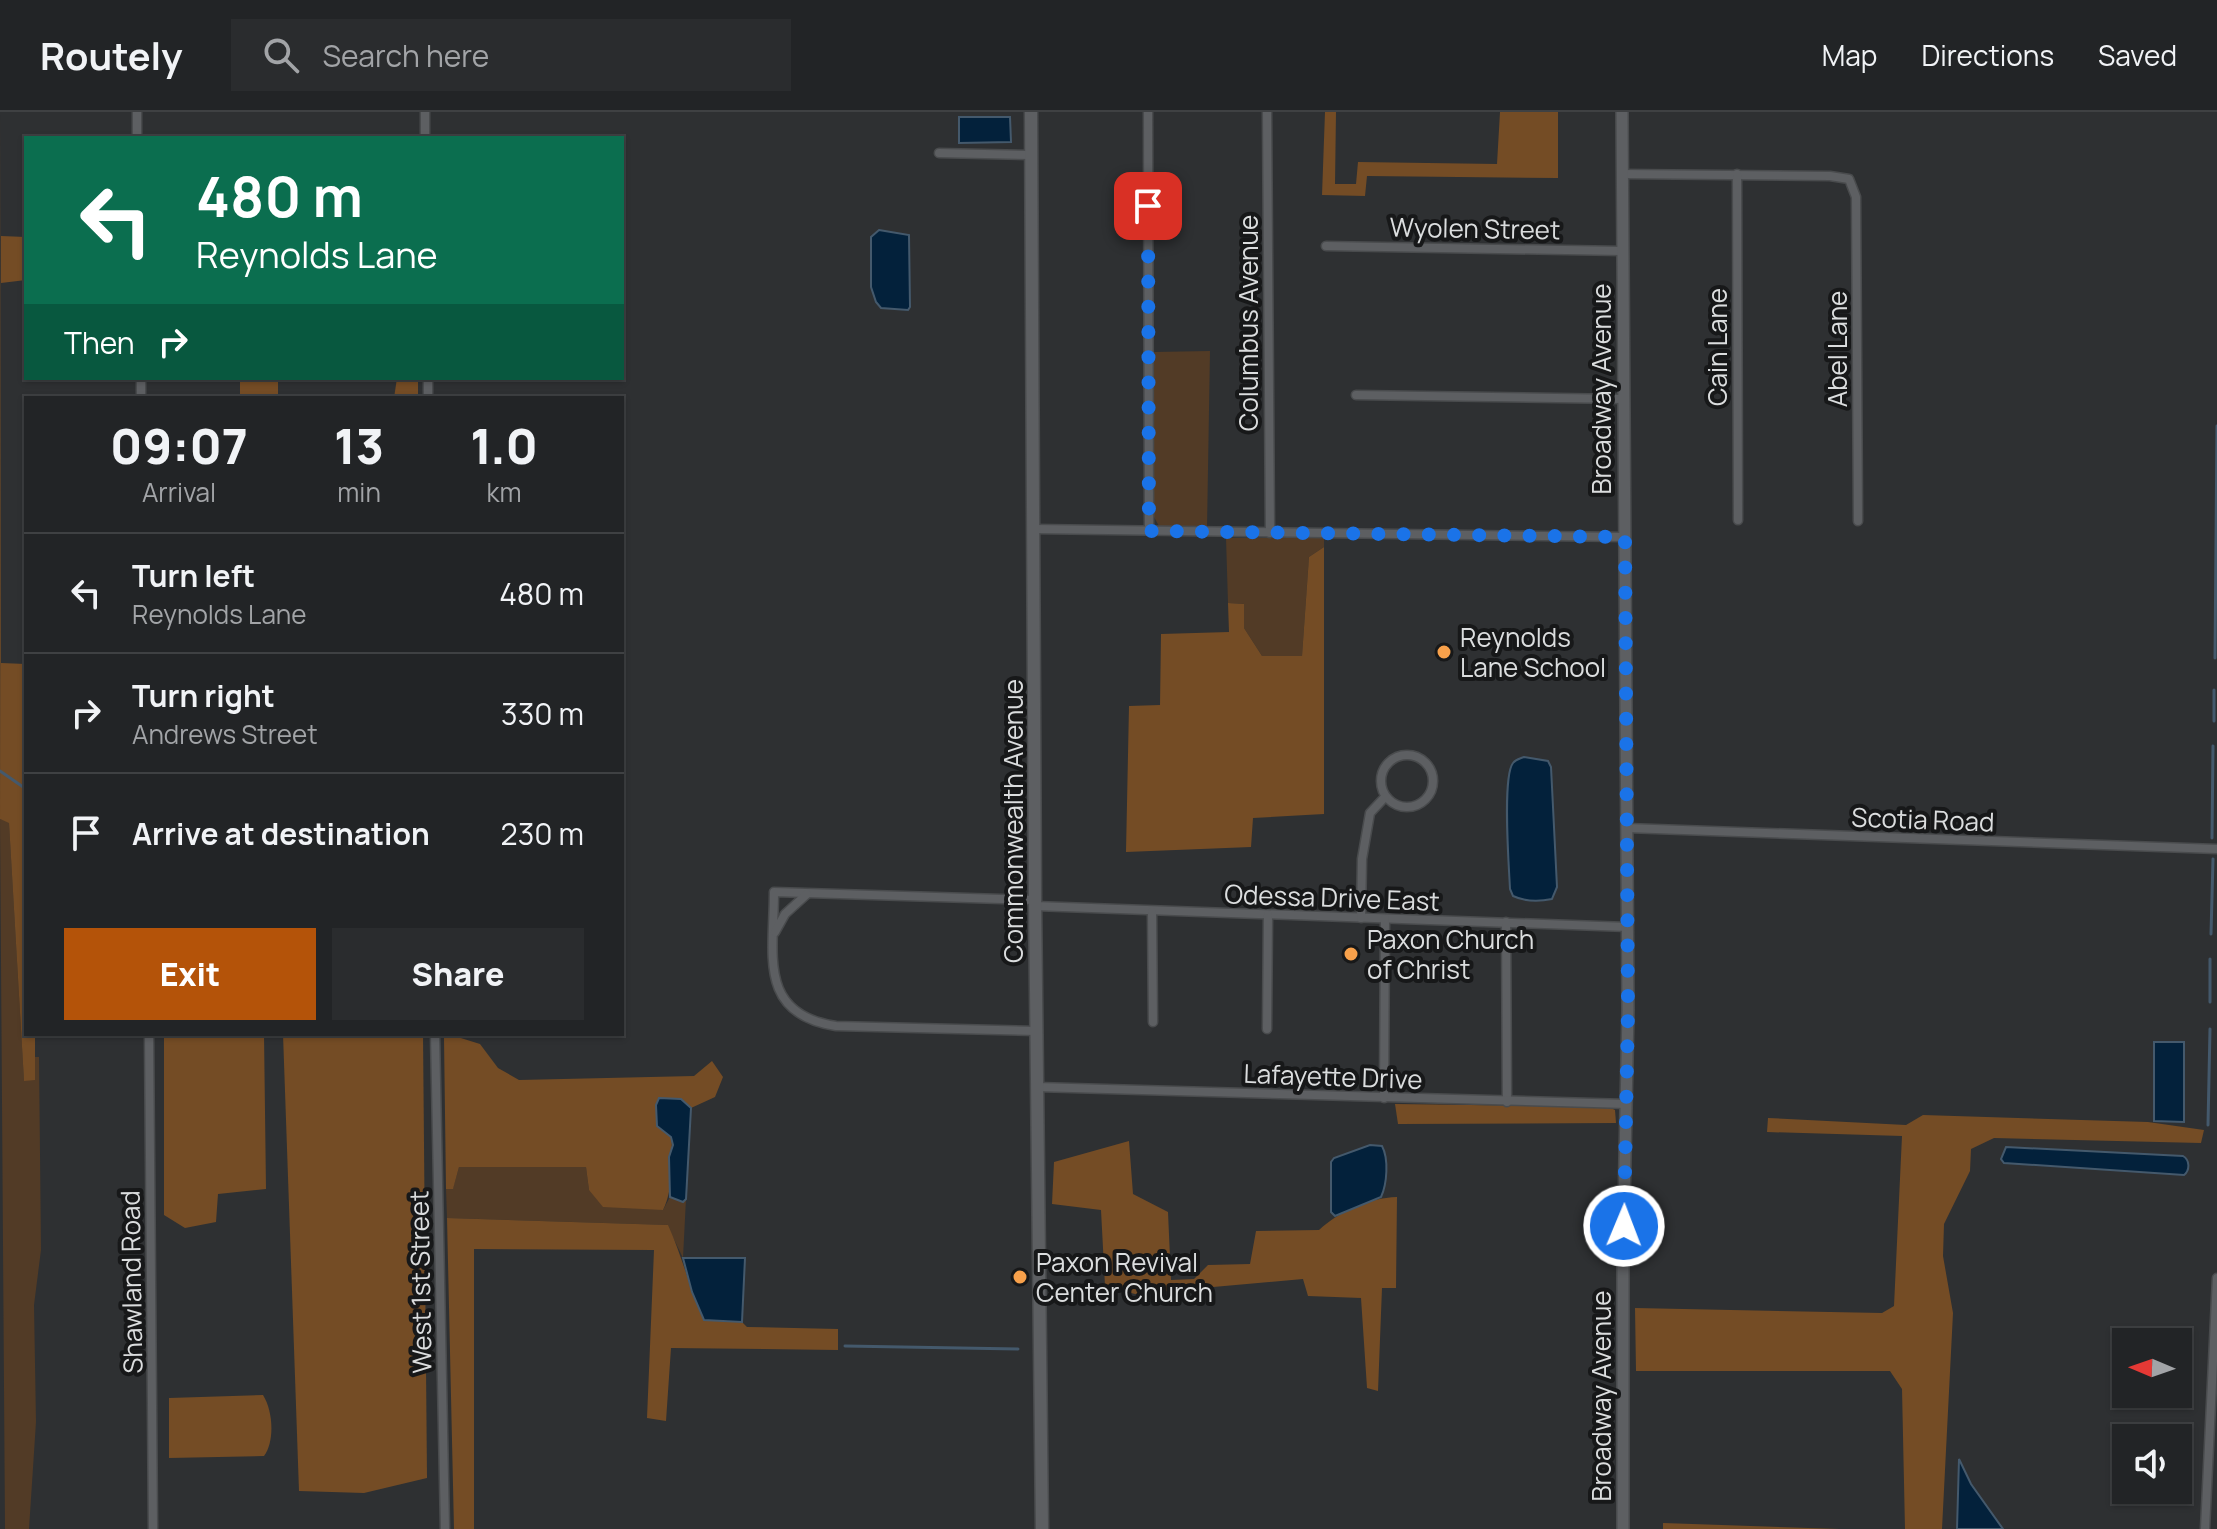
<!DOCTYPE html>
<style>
body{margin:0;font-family:Manrope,sans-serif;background:#2a2c2e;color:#f1f3f6;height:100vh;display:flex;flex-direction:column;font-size:30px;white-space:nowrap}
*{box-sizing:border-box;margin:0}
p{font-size:26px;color:#a2a4a7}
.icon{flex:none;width:44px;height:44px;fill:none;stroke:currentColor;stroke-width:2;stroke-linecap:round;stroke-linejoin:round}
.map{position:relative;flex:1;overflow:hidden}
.sheet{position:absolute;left:24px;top:284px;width:600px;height:640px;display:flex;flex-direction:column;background:#222426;border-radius:0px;box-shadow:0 2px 6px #0004,0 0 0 2px #3f4143}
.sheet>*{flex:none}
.hud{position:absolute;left:24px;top:24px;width:600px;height:244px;border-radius:0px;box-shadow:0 2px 6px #0004,0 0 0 2px #3f4143;background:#0b6e4f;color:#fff;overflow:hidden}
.needle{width:52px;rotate:272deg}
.fabs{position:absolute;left:2112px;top:1216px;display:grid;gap:16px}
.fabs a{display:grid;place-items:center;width:80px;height:80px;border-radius:0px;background:#222426;box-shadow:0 2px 6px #0004,0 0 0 2px #3f4143;font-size:40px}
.pin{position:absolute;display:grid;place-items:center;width:68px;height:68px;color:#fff;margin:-34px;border-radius:16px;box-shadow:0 4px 12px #0006}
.me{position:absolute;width:88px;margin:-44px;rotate:1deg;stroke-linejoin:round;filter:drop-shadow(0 0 6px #0008)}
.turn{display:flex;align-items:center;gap:28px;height:168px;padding:0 40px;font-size:36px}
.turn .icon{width:104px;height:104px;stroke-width:2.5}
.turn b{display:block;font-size:56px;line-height:68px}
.then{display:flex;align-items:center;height:76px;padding:0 40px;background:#0003;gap:16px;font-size:30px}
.eta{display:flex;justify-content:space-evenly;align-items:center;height:136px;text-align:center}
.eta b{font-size:48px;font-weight:800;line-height:56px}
.action{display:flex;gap:16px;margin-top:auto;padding:16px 40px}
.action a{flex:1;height:92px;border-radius:0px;background:#b45309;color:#fff;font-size:32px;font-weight:800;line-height:92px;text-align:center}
.action a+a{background:#2a2c2e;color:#f1f3f6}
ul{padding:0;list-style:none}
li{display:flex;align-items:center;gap:24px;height:120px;padding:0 40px;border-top:2px solid #3f4143}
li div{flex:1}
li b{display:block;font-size:30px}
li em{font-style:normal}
header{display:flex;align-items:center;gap:48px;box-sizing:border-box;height:112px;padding:0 40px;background:#222426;border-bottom:2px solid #3f4143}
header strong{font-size:38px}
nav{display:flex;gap:44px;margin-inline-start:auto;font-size:28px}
.search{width:560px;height:72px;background:#2a2c2e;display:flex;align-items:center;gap:20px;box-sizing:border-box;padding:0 28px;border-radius:0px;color:#a2a4a7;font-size:30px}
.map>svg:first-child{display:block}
.green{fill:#523b26}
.forest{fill:#744c25}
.water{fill:#03213b;stroke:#44596c;stroke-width:2}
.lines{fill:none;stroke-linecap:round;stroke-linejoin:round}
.stream{stroke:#44596c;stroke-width:3}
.minor-casing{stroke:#494b4d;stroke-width:11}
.tertiary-casing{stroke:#494b4d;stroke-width:14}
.secondary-casing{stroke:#494b4d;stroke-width:15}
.minor{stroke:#5d5f62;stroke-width:8}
.tertiary{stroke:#5d5f62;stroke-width:11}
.secondary{stroke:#5d5f62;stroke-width:12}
.route{stroke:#1a73e8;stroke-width:14;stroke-dasharray:0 25.2}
.poi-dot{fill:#f8a14b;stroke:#171819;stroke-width:3}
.labels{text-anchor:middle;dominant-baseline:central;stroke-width:8;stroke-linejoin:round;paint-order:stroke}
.street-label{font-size:26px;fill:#dbddde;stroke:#171819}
.poi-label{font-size:26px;fill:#dbddde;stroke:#171819;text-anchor:start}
</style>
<header>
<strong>Routely</strong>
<div class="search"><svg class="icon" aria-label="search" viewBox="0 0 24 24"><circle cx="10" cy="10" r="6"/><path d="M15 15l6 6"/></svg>Search here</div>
<nav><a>Map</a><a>Directions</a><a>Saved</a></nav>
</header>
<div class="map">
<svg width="2217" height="1417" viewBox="0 0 2217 1417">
<rect width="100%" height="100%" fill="#2e3032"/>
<g class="green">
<path d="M1210,239l-3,177h-47l-6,-11v-165z"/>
<path d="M1226,426h98v9l-15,10 -7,99h-40l-18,-28v-24l-16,-1z"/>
<path d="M0,707l9,3 15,258 11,-1v-22h4l2,193 -7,55 2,117 -7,107h-24z"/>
<path d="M459,1055h127l3,23 74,20 7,-13 12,5 4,-3 -3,59 -16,-33 -220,-7 -1,-29 7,-1z"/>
</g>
<g class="forest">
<path d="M1,0v124l25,1v43l-25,3v380l25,1v370h9v46l-11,1 -15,-258 -9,-4z"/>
<path d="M1325,0h11l-1,72h21l2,-22 139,2 3,-52h58v66l-191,-2 -2,20 -43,-1z"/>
<rect x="240" y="266" width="38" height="20"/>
<path d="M397,266h21v20h-24z"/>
<path d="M1324,435v267l-71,4 -2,29 -125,5 3,-146 31,-1 1,-71 68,-2 -1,-29 16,1v24l18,28h40l7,-99z"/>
<path d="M164,922h100l2,155 -48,5 -2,28 -31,6 -21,-13z"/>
<path d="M283,922h140l4,444 -63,15 -65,-2z"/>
<path d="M448,922l32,10 18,24 21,12 175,-4 18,-15 11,16 -8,20 -24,11 -10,-9c-3,12 -9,25 -9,37 -1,23 2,53 -9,74l-60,-3 -14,-17 -3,-23h-127l-6,22h-7l-2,-151z"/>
<path d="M1395,992l214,3 6,3 1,13 -218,1z"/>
<path d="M1923,1003l225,7 56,8 -3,13 -207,-5 -23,11 -1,22 -26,53 -1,32 10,57 -11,216h-37l-3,-140 -12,-18h-254l-1,-63 247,5 12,-7 8,-170 -135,-4 1,-14 138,7z"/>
<path d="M1129,1029l4,53 35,18 3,68 23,-1 14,-14 42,-1 6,-33 63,-1c21,-19 49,-32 78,-33l-1,91h-14l-4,103 -11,-3 -6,-90 -53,-2 -5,-17 -168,15 -30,-8 -4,-76 -49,-6 2,-42z"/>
<path d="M447,1106l221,7c14,31 22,64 36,95l38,2 5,5 91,2v21l-167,-2 -5,73 -19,-3 7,-168 -180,-1v280h-20z"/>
<path d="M263,1283c10,16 12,46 1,61l-95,2v-60z"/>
<path d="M1663,1411l177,6h-177z"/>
</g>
<g class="water">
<path d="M959,5h51l1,25 -52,1z"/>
<path d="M879,118l30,5 1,72 -2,3 -27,-2 -5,-6 -5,-15v-50z"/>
<path d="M1524,645l24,4 3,6 6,120 -5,12c-14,3 -26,3 -39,-3l-3,-7c-1,-22 -8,-112 3,-126 3,-4 6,-4 11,-6z"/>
<path d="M2154,930h30v80l-30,-1z"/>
<path d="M659,986l22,1 10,9 -5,91 -3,3 -13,-5 -1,-40 4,-12 -2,-8 -14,-11 -1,-21z"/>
<path d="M1370,1033l12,1c7,13 5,38 -1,51l-46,19 -4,-4v-50l3,-4z"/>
<path d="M2006,1035l177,9c7,4 7,14 1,19l-180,-12 -3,-4z"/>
<path d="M683,1146h62l-3,64 -38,-2 -12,-28z"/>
<path d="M1959,1347l12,25 32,45h-46z"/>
</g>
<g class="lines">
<g class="stream">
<path d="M2215,546l2,-232"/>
<path d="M2214,609v-31"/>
<path d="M0,659l26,18"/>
<path d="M2212,726l1,-92"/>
<path d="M2211,822l2,-75"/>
<path d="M2210,890v-43"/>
<path d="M2208,1013l2,-96"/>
<path d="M845,1234l173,3"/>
</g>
<g class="minor-casing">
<g id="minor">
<path d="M137,0v26"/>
<path d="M425,0v26"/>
<path d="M1148,0l1,419"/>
<path d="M1267,0l3,421"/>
<path d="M939,41l92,2"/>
<path d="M1622,62l208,2 19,3 7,18 2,324"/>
<path d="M1737,62l1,346"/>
<path d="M1326,134l296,5"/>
<path d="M141,266v20"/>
<path d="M428,266v20"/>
<path d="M1356,283l268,4"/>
<path d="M1034,417l591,8"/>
<circle cx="1407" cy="669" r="26"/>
<path d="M1627,716l590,21"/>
<path d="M1035,788l-261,-8c0,62 -17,122 62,134l200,5"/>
<path d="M1035,794l593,21"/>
<path d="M1152,800l1,110"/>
<path d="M1361,806l1,-59 8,-46 15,-16"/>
<path d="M1506,810l1,180"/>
<path d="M775,820l10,-18 22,-20"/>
<path d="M1267,917l1,-114"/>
<path d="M149,922l4,495"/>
<path d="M435,922l10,495"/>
<path d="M1037,975l590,17"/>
<path d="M1384,986l1,-179"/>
<path d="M2205,1417l12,-251"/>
</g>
</g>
<g class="tertiary-casing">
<path id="tertiary" d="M1622,0l6,898 -5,246v273"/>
</g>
<g class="secondary-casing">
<path id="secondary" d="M1031,0l4,788 7,629"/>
</g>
<use href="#minor" class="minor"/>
<use href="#tertiary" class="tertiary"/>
<use href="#secondary" class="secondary"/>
</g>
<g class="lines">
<path class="route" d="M1148,94l1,325 476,6 3,473 -4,216"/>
</g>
<g class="poi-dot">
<circle cx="1444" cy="540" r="8"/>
<circle cx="1351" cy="842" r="8"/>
<circle cx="1020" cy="1165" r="8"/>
</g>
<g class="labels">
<g class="street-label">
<text transform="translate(1475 116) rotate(1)">Wyolen Street</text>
<text transform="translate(1248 211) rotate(-90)">Columbus Avenue</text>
<text transform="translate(1717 235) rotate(-90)">Cain Lane</text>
<text transform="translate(1837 237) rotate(-90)">Abel Lane</text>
<text transform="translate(1601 277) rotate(-90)">Broadway Avenue</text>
<text transform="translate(1923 707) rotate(2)">Scotia Road</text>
<text transform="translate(1013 709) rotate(-90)">Commonwealth Avenue</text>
<text transform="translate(1332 785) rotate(2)">Odessa Drive East</text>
<text transform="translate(1333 964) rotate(2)">Lafayette Drive</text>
<text transform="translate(131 1170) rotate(-91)">Shawland Road</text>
<text transform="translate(420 1170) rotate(-91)">West 1st Street</text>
<text transform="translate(1601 1284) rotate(-90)">Broadway Avenue</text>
</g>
<g class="poi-label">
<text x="1460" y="525">Reynolds<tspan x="1460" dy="30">Lane School</tspan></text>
<text x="1367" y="827">Paxon Church<tspan x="1367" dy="30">of Christ</tspan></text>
<text x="1036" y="1150">Paxon Revival<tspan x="1036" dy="30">Center Church</tspan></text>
</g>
</g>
</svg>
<div class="fabs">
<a><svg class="needle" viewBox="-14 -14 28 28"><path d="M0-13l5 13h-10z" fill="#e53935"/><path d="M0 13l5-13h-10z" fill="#a2a4a7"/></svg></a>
<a><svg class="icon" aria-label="sound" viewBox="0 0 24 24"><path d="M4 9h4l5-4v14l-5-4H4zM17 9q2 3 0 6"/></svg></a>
</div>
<div class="pin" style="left:1148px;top:94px;background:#d93025"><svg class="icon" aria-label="arrive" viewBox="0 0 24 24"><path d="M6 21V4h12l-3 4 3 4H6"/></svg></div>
<svg class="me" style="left:1624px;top:1114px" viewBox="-20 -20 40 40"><circle r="17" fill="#1a73e8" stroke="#fff" stroke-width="3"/><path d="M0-11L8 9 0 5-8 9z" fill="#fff"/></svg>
<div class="hud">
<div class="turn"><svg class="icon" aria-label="left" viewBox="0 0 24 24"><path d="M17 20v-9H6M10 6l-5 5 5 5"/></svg><div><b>480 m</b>Reynolds Lane</div></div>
<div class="then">Then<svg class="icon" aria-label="right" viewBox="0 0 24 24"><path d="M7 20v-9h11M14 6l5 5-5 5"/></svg></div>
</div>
<section class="sheet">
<div class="eta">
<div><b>09:07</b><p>Arrival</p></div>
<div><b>13</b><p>min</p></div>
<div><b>1.0</b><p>km</p></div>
</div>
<ul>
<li><svg class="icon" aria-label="left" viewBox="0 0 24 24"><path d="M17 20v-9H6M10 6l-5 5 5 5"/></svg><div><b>Turn left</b><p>Reynolds Lane</p></div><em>480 m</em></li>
<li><svg class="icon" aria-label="right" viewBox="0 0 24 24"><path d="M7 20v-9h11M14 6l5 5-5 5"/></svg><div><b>Turn right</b><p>Andrews Street</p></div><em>330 m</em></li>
<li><svg class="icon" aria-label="arrive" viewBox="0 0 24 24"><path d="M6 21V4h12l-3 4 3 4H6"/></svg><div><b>Arrive at destination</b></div><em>230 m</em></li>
</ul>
<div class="action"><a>Exit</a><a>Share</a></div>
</section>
</div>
